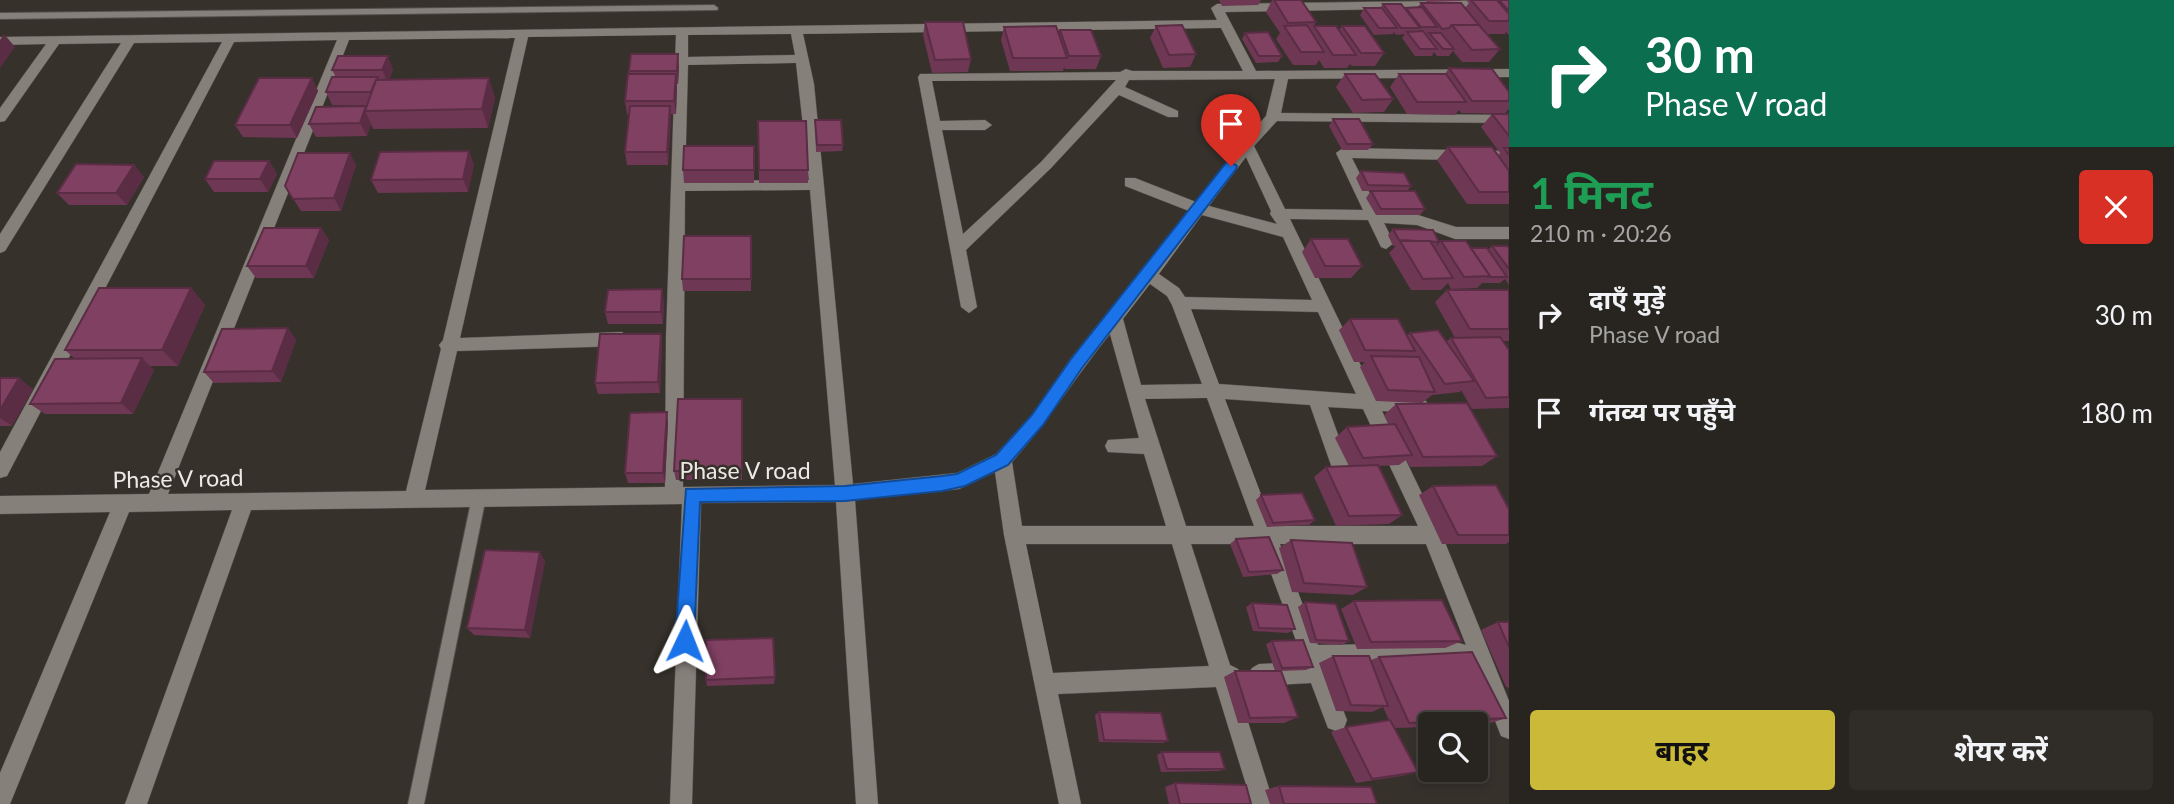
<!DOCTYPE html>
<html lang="hi">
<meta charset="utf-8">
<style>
body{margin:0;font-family:Lato,"Noto Sans Devanagari",sans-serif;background:#302d29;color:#f1f3f6;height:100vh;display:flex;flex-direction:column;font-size:26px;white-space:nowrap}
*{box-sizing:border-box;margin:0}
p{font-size:23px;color:#a5a5a5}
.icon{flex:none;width:38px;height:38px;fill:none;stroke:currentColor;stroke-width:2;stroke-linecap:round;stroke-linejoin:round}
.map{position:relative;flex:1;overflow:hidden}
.side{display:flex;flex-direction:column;background:#282520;width:665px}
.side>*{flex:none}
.top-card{background:#0b6e4f;color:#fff;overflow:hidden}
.controls{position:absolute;left:1418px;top:712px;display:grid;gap:14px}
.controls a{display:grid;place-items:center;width:70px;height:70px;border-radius:7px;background:#282520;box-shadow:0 4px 10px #0003,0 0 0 2px #44423e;font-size:35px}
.pin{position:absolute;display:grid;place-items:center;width:60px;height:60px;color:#fff;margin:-72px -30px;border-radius:50% 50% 50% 0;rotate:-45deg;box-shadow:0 0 7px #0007}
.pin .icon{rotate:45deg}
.me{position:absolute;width:77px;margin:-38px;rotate:2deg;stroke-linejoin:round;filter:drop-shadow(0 0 5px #0008)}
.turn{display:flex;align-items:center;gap:24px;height:147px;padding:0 21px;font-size:32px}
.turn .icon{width:91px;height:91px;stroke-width:2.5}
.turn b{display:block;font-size:49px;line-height:60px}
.round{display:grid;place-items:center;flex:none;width:74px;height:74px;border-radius:7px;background:#302d29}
.summary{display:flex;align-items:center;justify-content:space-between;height:119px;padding:0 21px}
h1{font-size:42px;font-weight:700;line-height:52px;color:#1e9e55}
.cta{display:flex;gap:14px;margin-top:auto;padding:14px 21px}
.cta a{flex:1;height:80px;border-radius:7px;background:#cbba39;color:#111;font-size:28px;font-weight:700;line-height:80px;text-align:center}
.cta a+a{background:#302d29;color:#f1f3f6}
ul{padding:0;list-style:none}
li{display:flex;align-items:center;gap:21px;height:98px;padding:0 21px}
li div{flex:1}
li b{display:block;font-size:26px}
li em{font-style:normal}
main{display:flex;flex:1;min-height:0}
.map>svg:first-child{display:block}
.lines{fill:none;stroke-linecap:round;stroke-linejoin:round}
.service-casing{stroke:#534f4b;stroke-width:2}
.minor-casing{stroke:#534f4b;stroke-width:1}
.service{fill:#858079;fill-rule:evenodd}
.minor{fill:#858079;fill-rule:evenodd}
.wall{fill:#6e3754}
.shaded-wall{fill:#5a2d45}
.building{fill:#804062;stroke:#5a2d45;stroke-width:2}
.route{fill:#1a73e8;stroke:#114b97;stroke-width:2}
.labels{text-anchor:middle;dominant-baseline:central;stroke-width:5;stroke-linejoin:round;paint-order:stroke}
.street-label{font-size:23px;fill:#edeae6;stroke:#36312b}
</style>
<main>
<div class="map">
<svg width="1509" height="804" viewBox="0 0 1509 804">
<rect width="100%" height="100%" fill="#36312b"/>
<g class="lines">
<g class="service-casing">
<g id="service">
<path d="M714,5l4,3 -1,2 -717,9v-6z"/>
<path d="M479,491l5,2 2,4 -62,307h-16l64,-307 2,-4z"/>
</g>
</g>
<g class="minor-casing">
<path id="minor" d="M1509,0v7l-284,5 31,59 253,-2v8l-221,2 -7,34 228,2v8l-232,-2 -23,25 31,63 78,1 -27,-57 7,-5 166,3v10l-157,-3 27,54 39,3 38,12h53v12h-54l-38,-14 -33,-2 10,20 -8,6 -5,-2 -13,-27 -78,-1 85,176 45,4 6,2 3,5 -3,5 -6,2 -38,-2 60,124 67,166v38l-8,-3 -32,-82 -3,6 -7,3 -133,3 21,54 -3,8 -8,3 -8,-3 -17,-45 -52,3 -7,-4 -4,-7 4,-7 7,-4 45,-2 -44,-118h-69l39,121 8,4 4,7 -6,8 38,120h-22l-36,-117 -158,7 23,110h-22l-55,-269 -9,-63 -36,17 -104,11 23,304h-22l-20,-302 -135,1 -9,301h-22l12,-300 -431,6 -104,294h-22l107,-294 -103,2 -119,292h-10v-31l110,-261 -110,2v-18l149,-2 188,-454 -103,2 -227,434 -7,2v-26l222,-410 -88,1 -129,208 -5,2v-19l121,-191 -62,1 -54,77 -5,1v-14l46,-64 -46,1v-8l1217,-17 -6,-12 6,-4zM1221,28l22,43h-111l-6,-2 -6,3 -200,2 -2,3 43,230 8,6 8,-6 -11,-57 85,-82 68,-73 49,22h10v-6l-53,-24 4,-7 146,-1 -9,37 -24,26 -46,60 -61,-24h-10v8l64,25 -118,147 -39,57 -36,39 -39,19 -104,11 -39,-400 -11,-50zM791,34l4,21 -107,2v-22zM676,35l-10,302 -1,150 -240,3 32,-139 165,-5 8,-7 -8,-7 -162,6 68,-301zM515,38l-72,302 -4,5 2,4 -35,142 -238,3 181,-454zM796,63l13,117 -124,1 3,-116zM1116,80l-75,82 -78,72 -21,-104h43l7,-5 -7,-5 -45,1 -8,-40zM1246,157l25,54 -1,3 7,10 -68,-18zM810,190l25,295 -152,2 2,-296zM1202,215l81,22 29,63 -127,-3 -6,-9 -20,-14zM1150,284l17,12 5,9 30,79 -61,1 -18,-66zM1191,309l127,3 38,82 -137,-10zM1110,334l29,104 -31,2 -3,6 3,6 36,2 22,72h-144l-10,-64c36,-40 64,-86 98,-128zM1207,398l47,128h-68l-41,-127zM1225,399l85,6 22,63 2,6 7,2 7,-2 2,-6 -22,-61 35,2 55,117h-145zM1026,544h146l37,122 -156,7zM1280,544h146l40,101 -7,-2 -141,2z"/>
</g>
<use href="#service" class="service"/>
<use href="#minor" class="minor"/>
</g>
<g class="wall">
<path d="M1219,0h42l-3,5 -36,1z"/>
<path d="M1272,0h29l15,22 -5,9 3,-5 25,4 3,-4 42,27 -9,13h-23l-2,-2 -3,4h-23l-5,-8 -3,5h-23l-17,-26 4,-6 -14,-21z"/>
<path d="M1425,0h36v1l-34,1z"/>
<path d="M1466,0h43v35l-3,-3 -1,2h-18l13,15 -11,13h-27l-9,-11 -4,5h-12l-3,-4 -2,4h-17l-13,-18 3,-4 -9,1 -2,-3 -1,2 -19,1 -14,-20 4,-7h16l3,-4 22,5 1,-1h11l4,-5 44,5 4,-5z"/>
<path d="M925,22l46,37 -3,13 -36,1 -9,-38z"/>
<path d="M1156,26l40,28 -6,13 -27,1 -13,-30z"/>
<path d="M1004,27l55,7 1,-4 41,26 -5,13h-31l-1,-2 -1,4h-53l-9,-31z"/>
<path d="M1245,33l37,23 -4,6 -22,1 -14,-24z"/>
<path d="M679,67l-1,17h-1l-1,30h-5l-3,51h-41l-2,-13 4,-38h-2l-2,-13 4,-30z"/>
<path d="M1449,68l60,24v17l-5,5h5v90h-42l-30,-44 11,-13 50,8 2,-2 -19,-26 11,-13h10l-41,-1 -2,-3 -4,5 -48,-1 -17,-27 9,-13h46z"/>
<path d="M393,69l-4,11 106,17 -7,31 -115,1 -2,-5 -4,12 -51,1 -7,-13 57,-18 1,-1h-35l-6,-13 10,-15 -4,-7z"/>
<path d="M1345,74l48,25 -9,13 -31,1 -17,-26z"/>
<path d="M312,78l6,13 -21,47 -54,-1 -8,-12z"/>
<path d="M1333,119l40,25 -5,6h-26l-13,-24z"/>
<path d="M815,120l28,25 -1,6 -26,1z"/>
<path d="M758,121l50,49v13h-49z"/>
<path d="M754,146v37h-70l-1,-13z"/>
<path d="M269,161l8,13 -9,18h-54l-9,-13z"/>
<path d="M474,164l-6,28 -90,1 -7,-13z"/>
<path d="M134,165l10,12 -17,28h-58l-12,-12z"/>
<path d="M356,165l-15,46h-40l-16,-25z"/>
<path d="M1361,171l50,15 -4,5 18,18 -5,6h-44l-10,-17 5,-7h-9l-6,-13z"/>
<path d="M321,228l8,12 -15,38h-58l-9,-12z"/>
<path d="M1393,229l46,13 -5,6 7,-7 30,7 17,2 4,-4 17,2v37l-4,-6 -5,4h-18l-5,5 -26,1 -3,-6 -7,7h-30l-22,-37 7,-7h-3l-5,-11z"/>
<path d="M751,236v55h-68l-1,-12z"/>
<path d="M1311,239l51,27 -11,12h-36l-13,-26z"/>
<path d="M191,288l14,17 -27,61h-28l4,4 -21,44h-88l-15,-10 45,-45 -10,-9z"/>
<path d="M1447,290h62v51h-6l6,9v58l-37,1 -11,-19 -1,2 -28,3 -10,8 -46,-2 -16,-34 5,-5h-11l-15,-32 11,-11 57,17 3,-3 36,9 5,-4h4l-20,-36z"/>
<path d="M664,301l-1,23h-55l-3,-12z"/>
<path d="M288,328l8,12 -15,42 -67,1 -10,-11z"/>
<path d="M661,334l1,11 -2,48 -62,1 -3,-11z"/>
<path d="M0,378l33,11 -21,37h-12z"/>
<path d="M742,399v81h-66l-2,-9z"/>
<path d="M1396,404l101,52 -15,10 -72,1 -4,-7 -7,5 -21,1 24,49 -13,9 -53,2 -22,-49 12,-10 23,-1 -14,-28 12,-11 42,-2 -5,-10z"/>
<path d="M668,423l-3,60h-37l-3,-10z"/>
<path d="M1433,486l76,23v33l-3,2h-64l-23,-49z"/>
<path d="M1261,495l54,25 -6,5 -42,2 -11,-27z"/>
<path d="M1236,539l47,31 -6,4 -34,3 -13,-33z"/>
<path d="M1291,540l76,47 -14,8 -61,-3 -13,-44z"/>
<path d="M545,561l-15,77 -56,-3 -7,-7z"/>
<path d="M1354,601l108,40 -17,7 -88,1 -16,-40z"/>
<path d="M1305,602l44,39 -7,4 -32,-2 -12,-36z"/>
<path d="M1252,603l43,26 -7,4 -35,-2 -7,-24z"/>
<path d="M1498,622h11v66l-3,-1 -25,-57z"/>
<path d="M1272,641l41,26 -7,3 -25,1 17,46 -14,6h-46l-14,-46 11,-6h40l-9,-27z"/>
<path d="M1333,656l38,4 8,-3 127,61 -18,6h-58v3l-36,1 24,44 -17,4 -45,7 -25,-51 15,-5 43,-7 -6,-13 -11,5 -36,-1 -17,-48z"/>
<path d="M775,677l-1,7 -67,2 -1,-6z"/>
<path d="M1099,712l69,29 -5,2 -64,-1 -4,-27z"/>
<path d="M1162,752l63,17 -6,2 -58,1 -4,-17z"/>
<path d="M1175,783l76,21h-82l-4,-17z"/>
<path d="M1279,786l98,18h-107l-5,-14z"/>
</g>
<g class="shaded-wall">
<path d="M4,34l11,13 -15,21v-28z"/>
<path d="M678,54l1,13 -1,17 -1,-13z"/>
<path d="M388,56l5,13 -5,14 -6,-13z"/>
<path d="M676,74l1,13 -1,27 -2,-13z"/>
<path d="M312,78l6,13 -21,47 -7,-13z"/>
<path d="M489,78l6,19 -7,31 -6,-19z"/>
<path d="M670,106l1,13 -3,46 -1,-13z"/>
<path d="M365,111l6,13 -4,12 -7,-13z"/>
<path d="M469,151l5,13 -6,28 -5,-13z"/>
<path d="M350,153l6,12 -15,46 -7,-13z"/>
<path d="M269,161l8,13 -9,18 -8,-13z"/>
<path d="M134,165l10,12 -17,28 -11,-12z"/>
<path d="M321,228l8,12 -15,38 -8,-12z"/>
<path d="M191,288l14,17 -27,61 -16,-16z"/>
<path d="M662,289l2,12 -1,23 -2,-12z"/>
<path d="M288,328l8,12 -15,42 -9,-11z"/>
<path d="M661,334l1,11 -2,48 -2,-11z"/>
<path d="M142,358l12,12 -21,44 -12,-11z"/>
<path d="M19,378l14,11 -21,37 -12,-8v-8z"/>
<path d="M667,412l1,11 -3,60 -2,-10z"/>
<path d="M540,552l5,9 -15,77 -5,-8z"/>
</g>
<g class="building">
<path d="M1274,0h27l15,22 -28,1z"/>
<path d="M1471,0h26l12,14v7h-20z"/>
<path d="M1499,0h10v11z"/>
<path d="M1421,3h40l18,22h-27l-3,3 -7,1z"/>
<path d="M1383,4h18l19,24h-19z"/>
<path d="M1422,7l15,20h-16l-15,-19z"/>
<path d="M1364,8h18l15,20h-18z"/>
<path d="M925,22h38l8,37 -36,1z"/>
<path d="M1182,25l14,29 -27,1 -13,-29z"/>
<path d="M1307,25l17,27h-23l-17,-26z"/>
<path d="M1452,25h27l21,24 -28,1z"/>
<path d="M1056,26l11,32h-54l-9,-31z"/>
<path d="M1314,26h22l20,29h-23z"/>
<path d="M1342,26h23l19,27h-23z"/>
<path d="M1060,30h31l10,26h-32z"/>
<path d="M1423,31l14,18h-17l-13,-17z"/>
<path d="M1268,32l14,24h-23l-14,-23z"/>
<path d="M1429,33h12l13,16h-11z"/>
<path d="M631,54h47l-1,17h-48z"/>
<path d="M338,56h50l-6,14h-50z"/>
<path d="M1449,68l43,1 17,23v9h-37z"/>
<path d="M628,74h48l-2,27h-49z"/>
<path d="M1345,74h30l18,25 -31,1z"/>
<path d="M1399,74h47l20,28h-49z"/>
<path d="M332,77h46l-1,3h-1l-5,12h-45z"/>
<path d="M259,78h53l-22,47h-55z"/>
<path d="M489,78l-7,31 -117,2 11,-31z"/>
<path d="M366,106l-6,17 -51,1 7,-17z"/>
<path d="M630,106h40l-3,46h-42z"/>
<path d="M1492,114h17v22z"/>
<path d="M1333,119h26l14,25h-26z"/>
<path d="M815,120h26l2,25h-26z"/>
<path d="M758,121h48l2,49h-49z"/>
<path d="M684,146h70v24h-71z"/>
<path d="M1448,147h44l17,24v21h-30z"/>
<path d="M1504,148h5v7z"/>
<path d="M469,151l-6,28 -92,1 9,-28z"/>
<path d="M298,153h52l-16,45 -41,1 -8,-13z"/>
<path d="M214,161h55l-9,18h-55z"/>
<path d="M76,164l58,1 -18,28h-59z"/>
<path d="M1361,171l43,2 7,13 -43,-1z"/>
<path d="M1371,191h44l10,18h-44z"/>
<path d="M264,228h57l-15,38h-59z"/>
<path d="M1393,229l40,1 6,12 -40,-2z"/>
<path d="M684,236h67v43h-69z"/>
<path d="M1311,239h37l14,27h-37z"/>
<path d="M1400,241h30l23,37 -30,1z"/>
<path d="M1441,241h25l24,35 -26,1z"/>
<path d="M1492,246h15l2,2v21z"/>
<path d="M1471,248h16l20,29h-18l1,-1z"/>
<path d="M99,288h92l-29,62h-97z"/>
<path d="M662,289l-1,23h-56l3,-22z"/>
<path d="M1447,290h62v39h-39z"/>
<path d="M1350,319h48l17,32 -50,-1z"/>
<path d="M288,328l-16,43 -68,1 18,-43z"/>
<path d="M1438,330l36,51 -29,3 -35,-51z"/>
<path d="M600,334h61l-3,48 -63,1z"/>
<path d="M1500,337l9,13v47l-23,1 -35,-60z"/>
<path d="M1371,356l48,1 16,35 -47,-2z"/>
<path d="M142,358l-21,45 -91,1 25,-45z"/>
<path d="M0,378h19l-19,32z"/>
<path d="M678,399h64v71l-68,1z"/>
<path d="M1467,403l30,53 -74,1 -27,-53z"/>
<path d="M667,412l-4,61h-38l5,-60z"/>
<path d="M1395,424l17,31 -49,3 -16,-31z"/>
<path d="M1378,465l24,50 -53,1 -23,-49z"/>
<path d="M1496,485l13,24v26h-51l-25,-49z"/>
<path d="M1302,493l13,27 -42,3 -12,-28z"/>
<path d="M1269,537l14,33 -34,2 -13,-33z"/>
<path d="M1291,540l61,3 15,44 -63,-4z"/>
<path d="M485,550l55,2 -15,78 -58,-2z"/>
<path d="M1442,600l20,41 -91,1 -17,-41z"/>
<path d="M1305,602l31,2 13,37 -33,-1z"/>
<path d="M1252,603l35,2 8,24 -36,-1z"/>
<path d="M1498,622h11v25z"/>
<path d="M773,638l2,39 -69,3v-40z"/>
<path d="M1303,640l10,27 -31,1 -10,-27z"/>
<path d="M1472,652l34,66 -97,5 -30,-66z"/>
<path d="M1333,656h36l19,50 -37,-1z"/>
<path d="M1235,671h46l17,46 -48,1z"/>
<path d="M1099,712l62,1 7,28 -64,-1z"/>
<path d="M1390,720l28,52 -46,7 -26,-52z"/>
<path d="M1162,752h58l5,17h-58z"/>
<path d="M1175,783l71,2 5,19h-71z"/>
<path d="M1279,786l92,1 6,17h-93z"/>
</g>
<path class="route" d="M1231,162l6,4 -1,3 -154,199 -39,57 -35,40 -43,21 -23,5 -97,10 -145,1 -6,139 -3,6 -6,3 -7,-3 -3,-6 11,-152 159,-3 97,-10 15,-2 39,-19 36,-40 39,-56 155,-196z"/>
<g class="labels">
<g class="street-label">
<text x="745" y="470">Phase V road</text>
<text transform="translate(178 478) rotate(-1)">Phase V road</text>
</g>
</g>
</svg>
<div class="controls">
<a><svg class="icon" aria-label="search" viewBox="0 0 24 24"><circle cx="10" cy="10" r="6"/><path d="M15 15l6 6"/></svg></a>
</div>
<div class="pin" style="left:1231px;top:166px;background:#d93025"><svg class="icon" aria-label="arrive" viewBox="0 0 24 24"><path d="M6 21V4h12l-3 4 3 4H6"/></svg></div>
<svg class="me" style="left:685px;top:641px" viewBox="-20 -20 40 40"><path d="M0-17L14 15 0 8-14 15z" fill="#1a73e8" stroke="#fff" stroke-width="4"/></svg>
</div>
<section class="side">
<div class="top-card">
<div class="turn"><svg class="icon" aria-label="right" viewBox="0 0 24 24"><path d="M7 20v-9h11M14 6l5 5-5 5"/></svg><div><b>30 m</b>Phase V road</div></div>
</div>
<div class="summary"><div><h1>1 मिनट</h1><p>210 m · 20:26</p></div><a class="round" style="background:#d93025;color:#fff"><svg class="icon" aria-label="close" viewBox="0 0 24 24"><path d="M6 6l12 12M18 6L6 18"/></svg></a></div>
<ul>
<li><svg class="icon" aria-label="right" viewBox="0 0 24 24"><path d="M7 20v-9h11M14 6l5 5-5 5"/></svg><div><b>दाएँ मुड़ें</b><p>Phase V road</p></div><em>30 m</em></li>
<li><svg class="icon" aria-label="arrive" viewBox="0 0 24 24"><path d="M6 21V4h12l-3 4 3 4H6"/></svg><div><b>गंतव्य पर पहुँचे</b></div><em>180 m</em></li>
</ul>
<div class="cta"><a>बाहर</a><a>शेयर करें</a></div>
</section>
</main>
